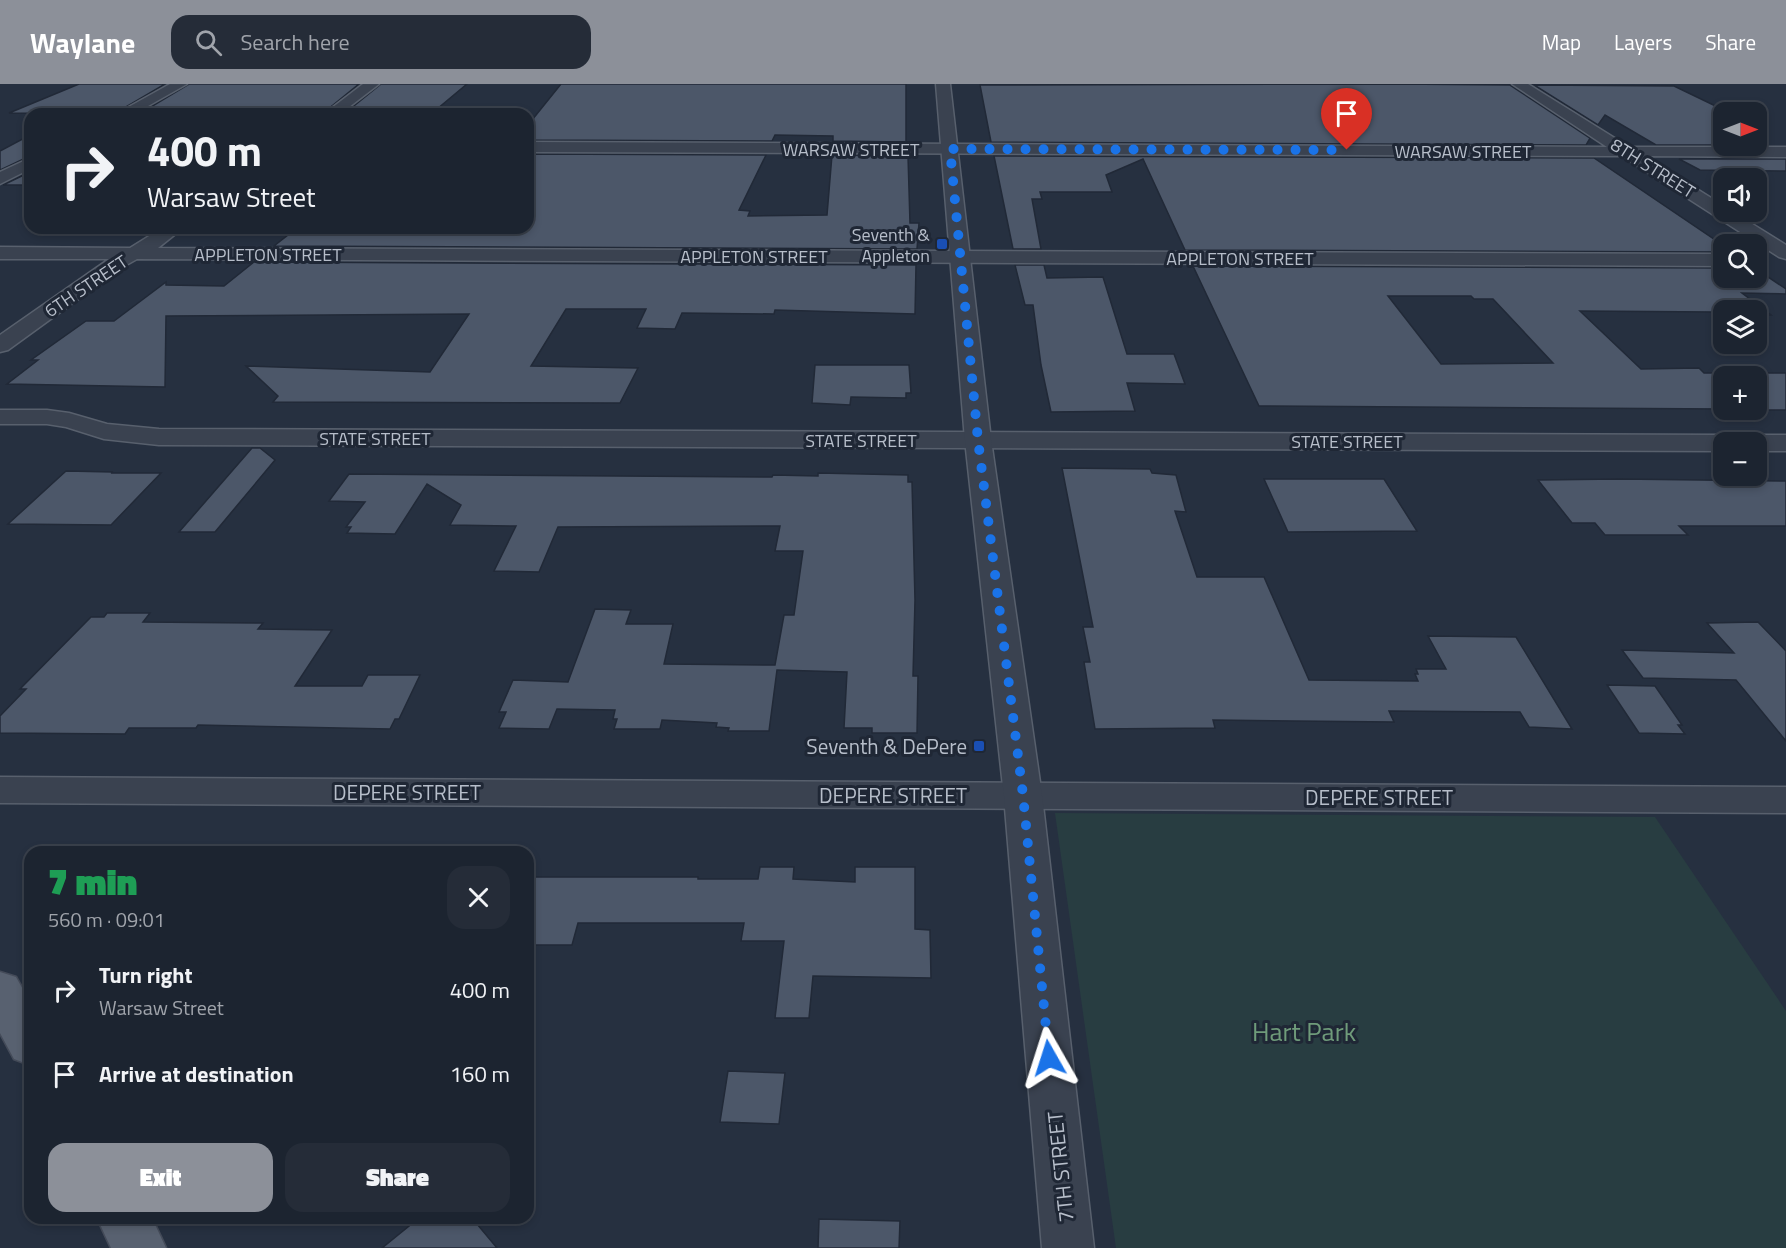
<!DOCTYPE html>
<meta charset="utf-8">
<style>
body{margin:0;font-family:"Titillium Web",sans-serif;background:#252c38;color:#f1f3f6;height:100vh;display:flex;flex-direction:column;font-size:22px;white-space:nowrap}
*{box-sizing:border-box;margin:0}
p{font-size:20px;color:#a0a4ab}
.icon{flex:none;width:33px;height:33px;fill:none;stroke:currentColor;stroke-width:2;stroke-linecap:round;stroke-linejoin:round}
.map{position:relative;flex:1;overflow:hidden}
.panel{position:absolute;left:24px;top:762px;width:510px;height:378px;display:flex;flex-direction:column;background:#1c2430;border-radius:18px;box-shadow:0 3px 9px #0003,0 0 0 2px #3a414c}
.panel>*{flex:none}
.top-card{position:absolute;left:24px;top:24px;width:510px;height:126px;border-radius:18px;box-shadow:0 3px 9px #0003,0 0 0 2px #3a414c;background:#1c2430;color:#f1f3f6;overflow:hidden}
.needle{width:39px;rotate:90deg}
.buttons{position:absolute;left:1713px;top:18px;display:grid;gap:12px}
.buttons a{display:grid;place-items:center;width:54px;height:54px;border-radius:12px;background:#1c2430;box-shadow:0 3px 9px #0003,0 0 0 2px #3a414c;font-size:30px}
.pin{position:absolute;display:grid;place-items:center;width:51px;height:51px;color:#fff;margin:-62px -26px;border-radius:50% 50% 50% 0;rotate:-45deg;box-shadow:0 0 6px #0007}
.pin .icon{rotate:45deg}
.me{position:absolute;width:66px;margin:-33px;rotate:354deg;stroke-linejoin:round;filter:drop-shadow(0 0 4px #0008)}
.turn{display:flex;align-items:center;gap:21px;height:126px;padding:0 24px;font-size:27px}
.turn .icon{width:78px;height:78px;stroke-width:2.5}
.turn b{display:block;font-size:42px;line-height:51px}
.round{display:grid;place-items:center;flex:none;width:63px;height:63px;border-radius:18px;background:#252c38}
.headline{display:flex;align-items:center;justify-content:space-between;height:102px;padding:0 24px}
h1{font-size:36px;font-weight:800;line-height:45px;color:#1e9e55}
.button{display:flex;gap:12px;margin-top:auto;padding:12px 24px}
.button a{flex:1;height:69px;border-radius:18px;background:#8c9099;color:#fff;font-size:24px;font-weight:800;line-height:69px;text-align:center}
.button a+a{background:#252c38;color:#f1f3f6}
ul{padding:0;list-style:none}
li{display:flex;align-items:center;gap:18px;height:84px;padding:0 24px}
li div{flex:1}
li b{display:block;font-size:22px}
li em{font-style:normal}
header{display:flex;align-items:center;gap:36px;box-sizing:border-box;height:84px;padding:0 30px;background:#8c9099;color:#fff}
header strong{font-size:28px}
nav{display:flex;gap:33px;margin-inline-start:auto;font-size:21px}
.search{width:420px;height:54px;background:#252c38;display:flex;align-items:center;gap:15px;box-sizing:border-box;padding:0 21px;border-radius:18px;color:#a0a4ab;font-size:22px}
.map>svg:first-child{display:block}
.green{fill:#283d41}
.building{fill:#4c5769;stroke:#212937;stroke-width:1.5;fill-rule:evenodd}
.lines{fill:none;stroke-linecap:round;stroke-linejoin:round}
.minor-casing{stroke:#58606d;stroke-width:3}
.tertiary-casing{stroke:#58606d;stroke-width:3}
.primary-casing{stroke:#444b59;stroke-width:3}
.minor{fill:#3a4250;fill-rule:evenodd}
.tertiary{fill:#3a4250;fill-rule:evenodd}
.primary{fill:#586170;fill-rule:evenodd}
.route{stroke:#1a73e8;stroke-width:10;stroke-dasharray:0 18}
.transit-dot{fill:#1a4fb4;stroke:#1f2735;stroke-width:2}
.labels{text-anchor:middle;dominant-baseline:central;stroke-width:6;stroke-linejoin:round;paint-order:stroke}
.far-street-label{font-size:18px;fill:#b7beca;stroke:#1f2735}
.far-poi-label{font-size:18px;fill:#b7beca;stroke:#1f2735;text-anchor:end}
.poi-label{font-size:21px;fill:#b7beca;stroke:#1f2735;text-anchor:end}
.street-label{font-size:21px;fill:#b7beca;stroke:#1f2735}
.near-park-label{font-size:26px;fill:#6f9b7a;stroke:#1f2735}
</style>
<header>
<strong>Waylane</strong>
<div class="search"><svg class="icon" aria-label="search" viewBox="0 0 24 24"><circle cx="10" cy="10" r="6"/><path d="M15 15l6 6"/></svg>Search here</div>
<nav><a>Map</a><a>Layers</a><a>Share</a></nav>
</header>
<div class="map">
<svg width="1786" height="1164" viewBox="0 0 1786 1164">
<rect width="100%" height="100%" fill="#263040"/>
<path class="green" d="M1055,729l600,4 131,194v237h-670z"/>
<g class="building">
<path d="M79,0h86l-51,30 -105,-1z"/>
<path d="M189,0h170l-37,30h-183z"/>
<path d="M381,0h86l-36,30h-87z"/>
<path d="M561,0h345v58l-73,-1v-5l-58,-1 -3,6 -244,-1v-15z"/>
<path d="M1395,0l115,1 80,53 -4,7 -595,-3 -11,-57z"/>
<path d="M1534,1l140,1 54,26h-4v33h-68l-51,-30 -7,10z"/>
<path d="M30,51v21l-30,14v-19z"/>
<path d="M528,70l238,1 -27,55 11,1 -2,5 79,-1 5,-60 76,1 2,67h9l-2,26 -643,-3 23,-18h231z"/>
<path d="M994,72l600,2 130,88v6l-539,-2 -42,-91 -37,16 6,17h-72l2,7h-10l9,50h-28z"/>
<path d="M1679,75h107v12l-86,-1z"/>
<path d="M30,88v13h-27z"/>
<path d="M254,178l662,3 -1,49 -140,-4 -1,4 -92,-1 -7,16 -38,-1 9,-19h-80l-35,57 107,2 -18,35 -347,-1 5,-6 -32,-30 184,6 39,-58 -303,2 -1,71 -158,-3 31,-24h-7l55,-39h28l52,-39v3l58,1z"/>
<path d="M1015,181h29l3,13 56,-1 24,77h47l11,30 -58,-1 8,28 -84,1 -10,-47 -8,-60h-8z"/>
<path d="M1193,182l531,2v10h32v-9l30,20v5l-44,-1 29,22h-15v-5h-32v5l-9,-3 -135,-1 61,58 58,-1 5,5h82v37h-59h29v-34h-32v33l-465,-3zM1388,212h83l3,3h19l60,64 -112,1z"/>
<path d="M815,281h94l2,28h-5v5l-55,-1 -1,8 -38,-2z"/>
<path d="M252,364h8l15,12 -60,72h-36z"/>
<path d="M1062,384l88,1 2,4 24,2 10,37 -11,-1 22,66h67l45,103 109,1 -3,-7h3l-2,-5h30l-18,-33 88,1 56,92 -43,-2 -9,-15 -131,-1 5,11 -181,-2 2,8 -120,1 -11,-67h6l-7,-35h10z"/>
<path d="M66,387l47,1 -2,1h50l-50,52 -103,-1z"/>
<path d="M818,389l90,2v7h4l3,118 -2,76h5l-1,57h-45v-5h-28l3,-56 -70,-2 -8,61h-41l1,-3 -13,-1 1,-4 -55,-3 -2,9h-46l3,-10h-4l2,-9 -58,-1 -8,20 -50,-1 7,-16h-7l14,-32 55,2 27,-73 36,1 -5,14h47l-9,40 111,1 9,-50h10l9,-64h-28l5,-25 -222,1 -19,45 -45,-1 22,-45 -66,-1 11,-20 -34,-21 -32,50 -48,-1 4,-6h-5l19,-25 -36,-1 20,-27 423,3 1,-2 45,1z"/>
<path d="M1264,395h120l33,52 -129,1z"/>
<path d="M1620,395l166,2v45h-107l9,9h-83l-10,-12h-23l-34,-43z"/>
<path d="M107,529h43l-7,9 120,1 -5,6 74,1 -37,56h67l6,-11h52l-21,44h-4l-5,10 -192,-4 -2,3h-67l-4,6 -125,-1v-17l26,-27h-6l71,-72h13z"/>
<path d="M1758,538l28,29v90l-50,-61 -93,-2 -21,-28 112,3 -27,-30z"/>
<path d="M1607,601l48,1 27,39h-4l7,9 -46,-1z"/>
<path d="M760,783h34l-1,12 62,3v-15h60v62l15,1 1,48 -118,-2 -4,42h-34l9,-77h-43l3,-18h-166l-6,22h-44v-68h170v2h60z"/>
<path d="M728,987l57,2 -6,51 -59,-2z"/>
<path d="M419,1134h53l25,30h-115z"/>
<path d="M819,1135l81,2 -1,27h-81z"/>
</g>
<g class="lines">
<g class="minor-casing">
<g id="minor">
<path d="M170,0h17l-53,30h-18z"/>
<path d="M363,0h16l-39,30h-16z"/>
<path d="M1512,0h16l101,63h157v10l-142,-1 80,50v6h9l53,33v14l-7,-2 -157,-101 -1094,-4v-10l1079,5z"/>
<path d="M30,74v11l-30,15v-12z"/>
<path d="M162,144h21l-25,20 1566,6v12l-1587,-7 -16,9 -113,82 -8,2v-17l109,-76h-109v-12l130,1z"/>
<path d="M0,326h47l22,3 38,11 52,5 1565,6 9,3 3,4h-12v9l-1565,-6 -55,-6 -38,-12 -19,-3h-47z"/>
<path d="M1756,351h30v16h-30v-9h-12l3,-4z"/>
<path d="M0,693l1786,10v26l-1786,-10z"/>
</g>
</g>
<g class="tertiary-casing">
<path id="tertiary" d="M936,0h14l41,356 51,356 52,452h-52l-38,-452 -39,-356z"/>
</g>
<g class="primary-casing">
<g id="primary">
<path d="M0,888l16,5 14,25v63l-16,-6 -14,-26z"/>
<path d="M97,1134h55l14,30h-55z"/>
</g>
</g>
<use href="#minor" class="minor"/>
<use href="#tertiary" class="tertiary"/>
<use href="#primary" class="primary"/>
</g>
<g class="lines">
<path class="route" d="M1049,974l-26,-263 -45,-355 -28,-291 397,1"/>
</g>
<g class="transit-dot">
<rect x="936" y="154" width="12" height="12" rx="3"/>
<rect x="973" y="656" width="12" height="12" rx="3"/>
</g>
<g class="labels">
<g class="far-street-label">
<text x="851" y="65">WARSAW STREET</text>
<text x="1463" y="67">WARSAW STREET</text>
<text transform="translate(1653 84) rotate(32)">8TH STREET</text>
<text x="268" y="170">APPLETON STREET</text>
<text x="754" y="172">APPLETON STREET</text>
<text x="1240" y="174">APPLETON STREET</text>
<text transform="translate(86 202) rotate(-34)">6TH STREET</text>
<text x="375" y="354">STATE STREET</text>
<text x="861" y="356">STATE STREET</text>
<text x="1347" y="357">STATE STREET</text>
</g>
<g class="far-poi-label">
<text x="930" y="150">Seventh &amp;<tspan x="930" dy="21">Appleton</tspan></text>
</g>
<g class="poi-label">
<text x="967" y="662">Seventh &amp; DePere</text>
</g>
<g class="street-label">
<text x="407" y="708">DEPERE STREET</text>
<text x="893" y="711">DEPERE STREET</text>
<text x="1379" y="713">DEPERE STREET</text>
<text transform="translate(1060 1083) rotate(-96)">7TH STREET</text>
</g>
<g class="near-park-label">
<text x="1304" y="947">Hart Park</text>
</g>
</g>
</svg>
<div class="buttons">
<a><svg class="needle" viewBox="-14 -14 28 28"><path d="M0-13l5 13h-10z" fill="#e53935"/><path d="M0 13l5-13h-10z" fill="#a0a4ab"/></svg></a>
<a><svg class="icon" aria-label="sound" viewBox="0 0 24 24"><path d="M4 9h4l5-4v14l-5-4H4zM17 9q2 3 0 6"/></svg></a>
<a><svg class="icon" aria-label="search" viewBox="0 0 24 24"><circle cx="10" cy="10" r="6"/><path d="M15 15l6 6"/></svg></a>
<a><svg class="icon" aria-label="layers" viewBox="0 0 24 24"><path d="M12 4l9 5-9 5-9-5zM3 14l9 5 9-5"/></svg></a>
<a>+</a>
<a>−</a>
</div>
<div class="pin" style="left:1347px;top:66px;background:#d93025"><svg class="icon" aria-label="arrive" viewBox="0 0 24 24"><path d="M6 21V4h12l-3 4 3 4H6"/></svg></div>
<svg class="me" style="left:1049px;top:974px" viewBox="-20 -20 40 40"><path d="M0-17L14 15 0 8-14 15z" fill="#1a73e8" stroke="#fff" stroke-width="4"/></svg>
<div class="top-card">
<div class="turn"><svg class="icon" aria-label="right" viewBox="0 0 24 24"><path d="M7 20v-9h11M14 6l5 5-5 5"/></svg><div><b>400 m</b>Warsaw Street</div></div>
</div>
<section class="panel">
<div class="headline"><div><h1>7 min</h1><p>560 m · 09:01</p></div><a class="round"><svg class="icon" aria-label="close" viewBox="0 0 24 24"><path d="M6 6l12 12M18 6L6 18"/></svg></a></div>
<ul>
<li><svg class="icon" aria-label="right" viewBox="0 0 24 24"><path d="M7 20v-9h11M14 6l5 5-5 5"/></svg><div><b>Turn right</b><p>Warsaw Street</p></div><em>400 m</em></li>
<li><svg class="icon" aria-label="arrive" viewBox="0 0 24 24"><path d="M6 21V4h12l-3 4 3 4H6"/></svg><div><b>Arrive at destination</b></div><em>160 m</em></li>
</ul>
<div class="button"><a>Exit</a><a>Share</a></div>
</section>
</div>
